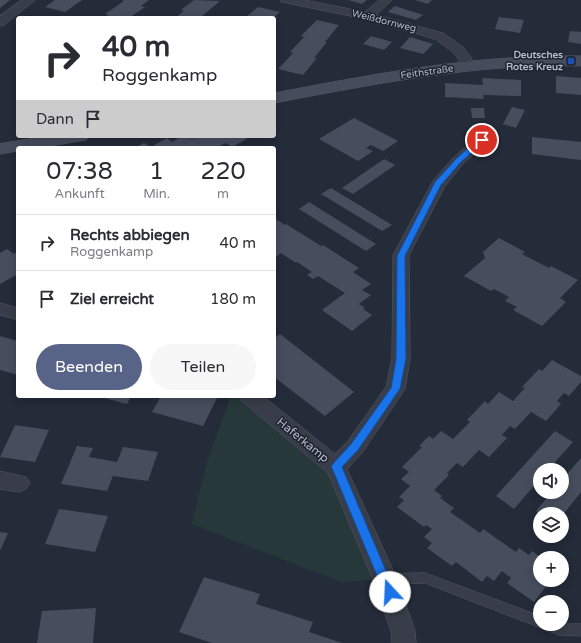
<!DOCTYPE html>
<html lang="de">
<meta charset="utf-8">
<style>
body{margin:0;font-family:"Varela Round",sans-serif;background:#f7f7f7;color:#2b2b33;height:100vh;display:flex;flex-direction:column;font-size:15px;white-space:nowrap}
*{box-sizing:border-box;margin:0}
p{font-size:13px;color:#7c7c81}
.icon{flex:none;width:22px;height:22px;fill:none;stroke:currentColor;stroke-width:2;stroke-linecap:round;stroke-linejoin:round}
.map{position:relative;flex:1;overflow:hidden}
.details{position:absolute;left:16px;top:146px;width:260px;height:252px;display:flex;flex-direction:column;background:#fff;border-radius:4px;box-shadow:0 2px 10px #0003}
.details>*{flex:none}
.banner{position:absolute;left:16px;top:16px;width:260px;height:122px;border-radius:4px;box-shadow:0 2px 10px #0003;background:#fff;color:#2b2b33;overflow:hidden}
.tools{position:absolute;left:533px;top:463px;display:grid;gap:8px}
.tools a{display:grid;place-items:center;width:36px;height:36px;border-radius:50%;background:#fff;box-shadow:0 2px 10px #0003;font-size:20px}
.pin{position:absolute;display:grid;place-items:center;width:34px;height:34px;color:#fff;margin:-17px;border:2px solid #fff;border-radius:50%;box-shadow:0 1px 4px #0007}
.me{position:absolute;width:44px;margin:-22px;rotate:340deg;stroke-linejoin:round;filter:drop-shadow(0 0 3px #0008)}
.turn{display:flex;align-items:center;gap:14px;height:84px;padding:0 20px;font-size:18px}
.turn .icon{width:52px;height:52px;stroke-width:2.5}
.turn b{display:block;font-size:28px;line-height:34px}
.then{display:flex;align-items:center;height:38px;padding:0 20px;background:#0003;gap:8px;font-size:15px}
.eta{display:flex;justify-content:space-evenly;align-items:center;height:68px;text-align:center}
.eta b{font-size:24px;font-weight:600;line-height:28px}
.action{display:flex;gap:8px;margin-top:auto;padding:8px 20px}
.action a{flex:1;height:46px;border-radius:24px;background:#586487;color:#fff;font-size:16px;font-weight:600;line-height:46px;text-align:center}
.action a+a{background:#f7f7f7;color:#2b2b33}
ul{padding:0;list-style:none}
li{display:flex;align-items:center;gap:12px;height:56px;padding:0 20px;border-top:1px solid #e1e1e2}
li div{flex:1}
li b{display:block;font-size:15px}
li em{font-style:normal}
.map>svg:first-child{display:block}
.green{fill:#27383b}
.building{fill:#464e5e}
.lines{fill:none;stroke-linecap:round;stroke-linejoin:round}
.service-casing{stroke:#535864;stroke-width:1}
.minor-casing{stroke:#535864;stroke-width:1}
.secondary-casing{stroke:#535864;stroke-width:1}
.service{fill:#383d49;fill-rule:evenodd}
.minor{fill:#383d49;fill-rule:evenodd}
.secondary{fill:#464c5c;fill-rule:evenodd}
.route{fill:#1a73e8;stroke:#114b97}
.transit-dot{fill:#1a4fb4;stroke:#1d222e;stroke-width:1.5}
.labels{text-anchor:middle;dominant-baseline:central;stroke-width:3;stroke-linejoin:round;paint-order:stroke}
.far-street-label{font-size:10px;fill:#b3b8c5;stroke:#1d222e}
.far-poi-label{font-size:10px;font-weight:bold;fill:#b3b8c5;stroke:#1d222e;text-anchor:end}
.street-label{font-size:12px;fill:#b3b8c5;stroke:#1d222e}
</style>
<div class="map">
<svg width="581" height="643" viewBox="0 0 581 643">
<rect width="100%" height="100%" fill="#242b39"/>
<path class="green" d="M231,396h18l87,71 49,112 -44,3 -149,-58 15,-63z"/>
<g class="building">
<path d="M0,0h10l-10,8z"/>
<path d="M55,0h27l-17,12 -20,-5z"/>
<path d="M122,0h27l-8,6 4,1 -16,11h-24l3,-3 -3,-1 19,-13z"/>
<path d="M194,0l26,1 -18,15h3l-2,2h-28l9,-7 -3,-1z"/>
<path d="M348,0h19l-5,4z"/>
<path d="M415,0h17l-4,4z"/>
<path d="M395,6l28,9 -7,5 -28,-8z"/>
<path d="M258,7l22,5 -7,6h-28z"/>
<path d="M499,17l25,3 -4,13 -25,-4z"/>
<path d="M317,20l22,5 -14,17h2l-13,16h3l-14,17 -25,-6 15,-16 -3,-1 14,-15 -3,-1z"/>
<path d="M570,31l11,1v12l-13,-2z"/>
<path d="M371,36l21,6 -8,8 -21,-6z"/>
<path d="M410,37l23,7 -10,10 -23,-6z"/>
<path d="M556,76l25,2v17l-25,-2z"/>
<path d="M482,78l39,2v16l-38,-1 1,4 -39,-2v-14l38,2z"/>
<path d="M512,107l13,3 -9,18 -13,-4z"/>
<path d="M471,108h13l1,10h-13z"/>
<path d="M354,118l44,23 -15,10 -12,-6 -5,3 7,3 -15,10 -39,-22z"/>
<path d="M182,136h5l5,3 5,-3h45l5,3 -15,8 -6,-4 -10,5h-82l10,-5 7,4 16,-9 5,4z"/>
<path d="M532,137l49,5v18l-49,-6z"/>
<path d="M384,159l11,6 -42,29 -11,-6z"/>
<path d="M331,188l61,37 -10,6 -61,-37z"/>
<path d="M309,202l67,42 -10,7 -67,-42z"/>
<path d="M274,218l11,7 1,-1 35,22 2,-1 36,23 -6,4 18,12 -9,6 9,5 -12,9 6,4 -2,1 9,6 -20,16 -30,-21 23,-17 -27,-17 -5,3 -6,-4 5,-3 -15,-10 -1,1 -15,-10 -5,4 -2,-2v-4l2,-2 -2,-1z"/>
<path d="M499,238l26,14 -3,2 27,14 2,-2 27,14 -18,18 6,4 -24,24 -29,-16 4,-3 -12,-6 4,-4 -15,-8 -3,2 -27,-15 21,-18 -2,-6z"/>
<path d="M7,249l7,5 4,-3v23l-18,10v-31z"/>
<path d="M280,334l74,58 -29,24 -51,-39v-38z"/>
<path d="M0,336l18,5v34l-18,-5z"/>
<path d="M552,360l29,16v6l-12,14 -5,-3 -7,8 4,3 -15,17 -15,-9 -16,17 -5,-3 -8,9 5,3 -18,19 -10,-7 -16,17 -6,-4 -10,10 2,2 -15,15 8,6 -2,2 14,10 -4,4 30,21 3,-4 33,23 3,-4 10,7 3,-4 8,6v23h11l-17,22 -27,-19 4,-5 -9,-7 -8,10 -7,-5 -5,6 -26,-20 -4,4 -25,-18 5,-5 -8,-6 8,-8 -6,-4 -2,2 -27,-20 7,-7 -5,-3 11,-11 -9,-7 8,-7 -7,-5 20,-20 -3,-1 10,-10 4,3 8,-8 12,8 17,-17 -3,-2 18,-19 3,3 11,-12 14,9 12,-13 -3,-1 17,-18 3,2z"/>
<path d="M97,396h34l-4,8z"/>
<path d="M161,396h57l-15,30 -51,-14z"/>
<path d="M15,425l34,5 -14,32 -35,-5z"/>
<path d="M555,431l18,11 -25,28h-8v9l-26,30 -18,-13z"/>
<path d="M77,446l16,2 -4,9 28,5 6,-15 35,5 -10,29 -35,-5 -6,15 -46,-7z"/>
<path d="M581,458v34l-19,24v-2h-22l-4,-3 16,-19h10v-12z"/>
<path d="M59,509l49,7 -13,36 -50,-8z"/>
<path d="M0,532l8,1 -8,18z"/>
<path d="M204,577l56,17 -4,10 57,18 -4,10 33,11h-130l-33,-11z"/>
<path d="M96,608l-3,35h-56l5,-32z"/>
</g>
<g class="lines">
<g class="service-casing">
<path id="service" d="M425,573l115,43v8h41v12l-22,-1 -134,-52 -40,1 -4,-1 -2,-4 2,-4 4,-1z"/>
</g>
<g class="minor-casing">
<g id="minor">
<path d="M22,0h13l-31,25 -4,1v-10z"/>
<path d="M280,0h24l61,12 14,-12h13l-16,15 67,18 20,14 14,19 -2,3h-10l-11,-16 -19,-14 -70,-20 -83,-17z"/>
<path d="M482,136l5,1 2,3 -26,24 -18,22 -36,69 1,104 -5,30 -43,64 -15,16 50,110 18,52 1,12h-24l-1,-12 -18,-52 -45,-106 -86,-72 -3,-5h24l72,58 13,-13 38,-54 6,-28 1,-104 40,-74 20,-23 24,-21z"/>
<path d="M0,303l18,5v12l-18,-5z"/>
<path d="M0,471l26,6 4,6 -4,6 -7,3 -19,-3z"/>
</g>
</g>
<g class="secondary-casing">
<g id="secondary">
<path d="M581,56v10c-103,-3 -206,18 -307,37v-10c101,-19 204,-39 307,-37z"/>
<path d="M47,136h42l-3,4 -6,1 -41,7h-21v3l-18,3v-10z"/>
</g>
</g>
<use href="#service" class="service"/>
<use href="#minor" class="minor"/>
<use href="#secondary" class="secondary"/>
</g>
<path class="route" d="M479,138h5l2,2 -25,22 -20,23 -36,71 1,103 -6,30 -42,61 -16,17 53,125 -1,3 -4,2 -5,-2 -54,-129 20,-22 40,-56 5,-29 1,-103 38,-74 21,-23z"/>
<rect class="transit-dot" x="567" y="57" width="8" height="8" rx="2"/>
<g class="labels">
<g class="far-street-label">
<text transform="translate(384 21) rotate(14)">Weißdornweg</text>
<text transform="translate(427 72) rotate(-8)">Feithstraße</text>
</g>
<g class="far-poi-label">
<text x="563" y="55">Deutsches<tspan x="563" dy="12">Rotes Kreuz</tspan></text>
</g>
<g class="street-label">
<text transform="translate(303 440) rotate(39)">Haferkamp</text>
</g>
</g>
</svg>
<div class="tools">
<a><svg class="icon" aria-label="sound" viewBox="0 0 24 24"><path d="M4 9h4l5-4v14l-5-4H4zM17 9q2 3 0 6"/></svg></a>
<a><svg class="icon" aria-label="layers" viewBox="0 0 24 24"><path d="M12 4l9 5-9 5-9-5zM3 14l9 5 9-5"/></svg></a>
<a>+</a>
<a>−</a>
</div>
<div class="pin" style="left:482px;top:140px;background:#d93025"><svg class="icon" aria-label="arrive" viewBox="0 0 24 24"><path d="M6 21V4h12l-3 4 3 4H6"/></svg></div>
<svg class="me" style="left:390px;top:592px" viewBox="-20 -20 40 40"><circle r="19" fill="#fff"/><path d="M0-13L10 11 0 6-10 11z" fill="#1a73e8"/></svg>
<div class="banner">
<div class="turn"><svg class="icon" aria-label="right" viewBox="0 0 24 24"><path d="M7 20v-9h11M14 6l5 5-5 5"/></svg><div><b>40 m</b>Roggenkamp</div></div>
<div class="then">Dann<svg class="icon" aria-label="arrive" viewBox="0 0 24 24"><path d="M6 21V4h12l-3 4 3 4H6"/></svg></div>
</div>
<section class="details">
<div class="eta">
<div><b>07:38</b><p>Ankunft</p></div>
<div><b>1</b><p>Min.</p></div>
<div><b>220</b><p>m</p></div>
</div>
<ul>
<li><svg class="icon" aria-label="right" viewBox="0 0 24 24"><path d="M7 20v-9h11M14 6l5 5-5 5"/></svg><div><b>Rechts abbiegen</b><p>Roggenkamp</p></div><em>40 m</em></li>
<li><svg class="icon" aria-label="arrive" viewBox="0 0 24 24"><path d="M6 21V4h12l-3 4 3 4H6"/></svg><div><b>Ziel erreicht</b></div><em>180 m</em></li>
</ul>
<div class="action"><a>Beenden</a><a>Teilen</a></div>
</section>
</div>
